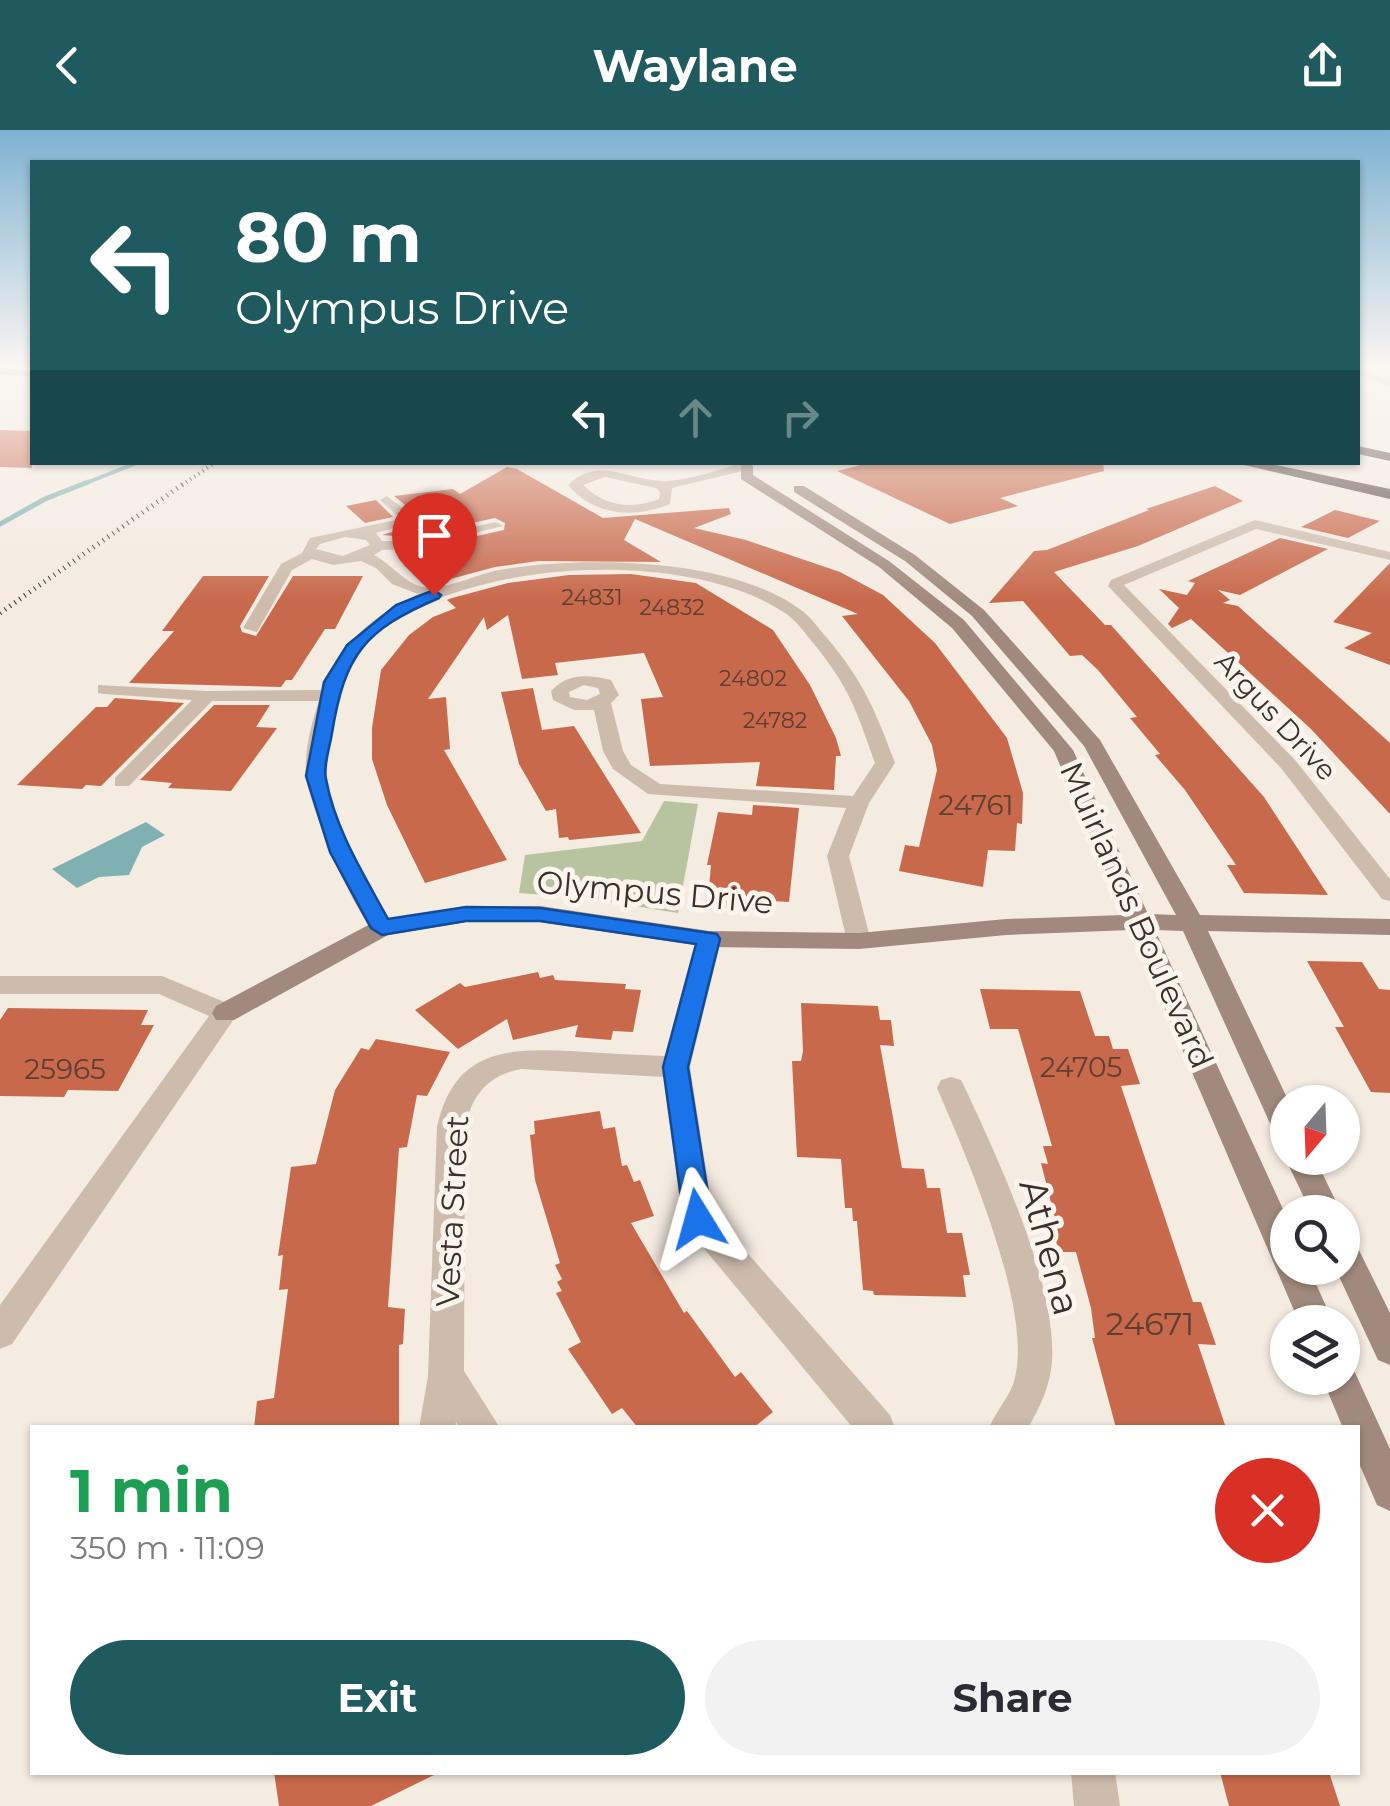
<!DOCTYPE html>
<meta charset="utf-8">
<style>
body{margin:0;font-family:Montserrat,sans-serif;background:#f2f2f3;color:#2b2b33;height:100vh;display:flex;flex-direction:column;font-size:38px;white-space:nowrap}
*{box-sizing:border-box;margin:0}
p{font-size:32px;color:#7c7c81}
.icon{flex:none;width:55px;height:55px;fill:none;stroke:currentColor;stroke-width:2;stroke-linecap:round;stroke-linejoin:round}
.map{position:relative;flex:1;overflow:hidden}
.side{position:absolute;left:30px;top:1295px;width:1330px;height:350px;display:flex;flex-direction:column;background:#fff;border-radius:0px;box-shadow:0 2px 8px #0004}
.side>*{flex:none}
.banner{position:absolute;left:30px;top:30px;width:1330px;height:305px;border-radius:0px;box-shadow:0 2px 8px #0004;background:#1f5a5e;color:#fff;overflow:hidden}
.needle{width:65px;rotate:199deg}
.fabs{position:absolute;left:1270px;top:955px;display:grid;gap:20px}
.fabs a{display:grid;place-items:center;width:90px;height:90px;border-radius:50%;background:#fff;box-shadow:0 2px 8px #0004;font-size:50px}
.pin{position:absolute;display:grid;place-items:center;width:85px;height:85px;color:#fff;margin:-102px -42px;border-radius:50% 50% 50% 0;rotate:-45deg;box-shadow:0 0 10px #0007}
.pin .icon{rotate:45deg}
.me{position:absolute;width:110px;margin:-55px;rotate:352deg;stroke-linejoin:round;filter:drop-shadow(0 0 8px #0008)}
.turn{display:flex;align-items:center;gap:35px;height:210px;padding:0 40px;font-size:45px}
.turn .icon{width:130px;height:130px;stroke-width:2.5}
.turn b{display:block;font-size:70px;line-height:85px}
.lanes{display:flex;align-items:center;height:95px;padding:0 40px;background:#0003;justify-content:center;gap:50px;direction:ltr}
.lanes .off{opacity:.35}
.round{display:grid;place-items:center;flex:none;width:105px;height:105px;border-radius:52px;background:#f2f2f3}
.head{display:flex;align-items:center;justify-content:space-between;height:170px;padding:0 40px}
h1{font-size:60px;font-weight:700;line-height:75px;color:#1e9e55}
.cta{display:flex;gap:20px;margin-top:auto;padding:20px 40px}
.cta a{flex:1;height:115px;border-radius:60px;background:#1f5a5e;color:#fff;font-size:40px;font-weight:700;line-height:115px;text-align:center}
.cta a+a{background:#f2f2f3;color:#2b2b33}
header{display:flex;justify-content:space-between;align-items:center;height:130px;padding:0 40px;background:#1f5a5e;color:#fff;font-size:45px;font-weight:700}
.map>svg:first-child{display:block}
.green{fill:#b8c4a0}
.water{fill:#7fb0b2}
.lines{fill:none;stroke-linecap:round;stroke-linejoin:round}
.stream-far1{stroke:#7fb0b2;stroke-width:4}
.stream{stroke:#7fb0b2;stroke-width:5}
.building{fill:#c8694b}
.street{fill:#cdbbac;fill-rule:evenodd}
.secondary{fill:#a18a7d;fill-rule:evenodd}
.primary{fill:#7d675c;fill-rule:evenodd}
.highway{fill:#5c4a42;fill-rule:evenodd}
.rail-far1{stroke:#3b302b;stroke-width:4;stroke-dasharray:1 4;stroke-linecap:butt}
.rail{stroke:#3b302b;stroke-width:5;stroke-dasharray:1 5;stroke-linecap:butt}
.route{fill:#1a73e8;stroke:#114b97;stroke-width:2.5}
.labels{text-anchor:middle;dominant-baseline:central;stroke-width:10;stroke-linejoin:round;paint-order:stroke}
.far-number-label{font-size:22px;fill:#5e3e33}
.far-street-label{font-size:28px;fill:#3b302b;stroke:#fbf5ee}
.number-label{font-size:28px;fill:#5e3e33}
.street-label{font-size:32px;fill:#3b302b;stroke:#fbf5ee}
.near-number-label{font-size:32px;fill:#5e3e33}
.near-street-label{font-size:38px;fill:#3b302b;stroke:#fbf5ee}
</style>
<header><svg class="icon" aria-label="back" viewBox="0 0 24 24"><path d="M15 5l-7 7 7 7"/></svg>Waylane<svg class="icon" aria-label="share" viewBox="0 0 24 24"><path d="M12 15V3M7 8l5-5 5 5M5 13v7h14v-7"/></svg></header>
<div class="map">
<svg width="1390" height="1676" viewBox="0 0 1390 1676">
<rect width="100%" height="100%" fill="#f4ebe1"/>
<path class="green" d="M664,671l34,3 -20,109 -93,-15 -66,-5 6,-38 117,-14z"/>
<path class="water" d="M146,692l19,13 -23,12 -13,28 -30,2 -22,11 -25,-19z"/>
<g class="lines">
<path class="stream-far1" d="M81,355l58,-23"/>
<path class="stream" d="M0,394l45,-25 43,-17"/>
</g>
<g class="building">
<path d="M0,300l32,1v37l-32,-1z"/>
<path d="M873,332h230l1,9 -104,27 18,8 -68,18 -113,-53z"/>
<path d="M507,337l10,2 86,49 126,-10 2,6 -37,14 52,12 94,32 43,23 52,48 72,95 16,55 -1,31 -5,-1 -2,28 -27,-1 -5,37 -84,-16 6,-26 14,2 18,-77 -5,-25 -23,-44 -67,-85 16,-2 -223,-95 -11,21 37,22 -123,-1 -43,6 -63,17 -28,-22 5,-1 -9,-8 104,-23 1,-7 -10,-5 -87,19 -26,-2 40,-12 -1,-5 -27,-22 59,-7 7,5z"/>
<path d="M1215,356l28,15 -105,45 -84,26 51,53h6l153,172 64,98 -84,-2 -17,-28h9l-51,-75 -30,-35 5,-1 -30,-36 7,-1 -39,-47 -16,-15 -12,1 -47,-55 -34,2 45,-52 13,-1 102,-40 -3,-1z"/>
<path d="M376,370l17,17 -28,6 -19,-17z"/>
<path d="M1335,380l45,11 -32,17 -47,-11z"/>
<path d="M1280,408l48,11 -88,46 -22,-5 12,10 -7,3 15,3 152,137v71l-79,-85 -120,-110 -19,9 -4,-4 11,-16 -20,-19 28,6 8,-12 -7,-2z"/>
<path d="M1390,433v102l-46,-17 28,-15 -39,-11z"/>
<path d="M631,444l65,9 77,47 37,55 26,53 5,18h-5l-2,34 -78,-4 4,-24 -110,4 -9,-67 22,-2 -19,-44 -89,10 3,12 -36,4 -14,-64 -21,15 -3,-13 -56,82 18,-2 4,52 -6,1 63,110 -82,23 -38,-78 -15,-46v-31l9,-58 28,-35 24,-18 23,-9 -9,-8 5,-2 56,-15 61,-8z"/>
<path d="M203,446h66l-29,50 2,6 14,4 37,-60h70l-28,53h-10l-33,51h-6l-5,7 -152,-4 45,-52h-12z"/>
<path d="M533,558l9,42 32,-4 67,107 -72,7 -1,-3 -9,1 -3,-29 -10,2 -27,-47 -18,-72z"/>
<path d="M115,568l69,5 -83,83 -15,-1 -4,4 -65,-4 79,-78h11z"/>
<path d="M214,575h56l-14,22 21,1 -46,63 -63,-3 4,-5 -32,-3z"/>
<path d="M753,675l46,3 -10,94 -35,-2v10l-42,-2 1,-9h-5l3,-34h-4l11,-53 34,3z"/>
<path d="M1307,831l55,1 17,27 11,1v103l-19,-1 -36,-65h9z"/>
<path d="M538,842l2,6 13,-3 2,5 71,4 -1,5 16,1 -8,42 -20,-1 -2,9 -36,-3 3,-12 -65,15 -6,-21 -49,30 -43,-39 45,-27 5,4z"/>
<path d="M980,859l100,2 15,45h14l4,13h15l12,35 -19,2 72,216h8l15,43 -18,-1 28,84h-110l-24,-90h3l-4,-30 -15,-56h-17l-8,-30h5l-15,-59 7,1 -5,-18h9l-34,-117h-28z"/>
<path d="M801,873l77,3 2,14h11l3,26 -14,-1 22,123 22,1 3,19h13l7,45h15l8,42h-7l3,22 -92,-2 -1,-4 -10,-1 -6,-69h-4l-1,-13h-7l-4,-49 -44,-2 -5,-96h9l2,-10z"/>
<path d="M8,878l140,2 -7,15h13l-36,66 -50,-1 -4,7 -64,-1v-76z"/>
<path d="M376,909l74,13 -23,44 -10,-1 -10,52 -8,1 -11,159 17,2 -2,35 -4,1v83h-145l3,-27 17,-3 14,-109 -9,1 4,-35 -5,1 13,-89 25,-3 19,-74 26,-42 8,2z"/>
<path d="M600,981l3,18 12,-2 7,39 5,-1 7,17 6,-2 14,36 -23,7 53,90 3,-2 48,66 6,-5 32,40 -20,16h-115l-16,-20 -10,6 -44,-65 13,-7 -25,-49 6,-2 -5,-9 5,-3 -7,-14 5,-2 -25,-83 -5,-45 5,-1 -1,-13z"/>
<path d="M274,1642h166l-69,34h-92z"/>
<path d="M1220,1642h109l11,34h-111z"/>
</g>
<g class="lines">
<g class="street">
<path d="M1358,238l32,12v7l-32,-13z"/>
<path d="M746,332l5,1v6l-79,19 -2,16c-36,15 -76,12 -102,-19 32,-31 63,-2 99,-4 27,-2 53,-12 79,-19zM605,347l51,11 4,4 -1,7c-27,11 -55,7 -76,-14z"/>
<path d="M387,366l32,25 -43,12 6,8h26l88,-19 7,4 -95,23 -26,1 -8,5c18,9 36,35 58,33 24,-2 49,-16 73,-19 82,-13 227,-11 296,41 10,7 17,18 26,28 37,44 48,72 68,125l-26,40 -20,53 22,85 -3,6h-18l-3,-6 -20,-85 19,-48 -198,-14 -35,-25 -10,-18 -9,-41h-20l-21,-10 -2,-9c18,-19 37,-16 60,-11l8,15 -8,8 12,48 8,14 29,19 193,12 22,-33c-18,-51 -26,-77 -62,-120 -7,-9 -15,-20 -25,-28 -101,-71 -341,-57 -426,32 -24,25 -39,96 -36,130 5,42 46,113 68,151l-4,6 -8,2c-23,-6 -73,-132 -76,-159 -2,-25 5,-53 13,-76h-107l-83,85h-14v-8l77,-78 -88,-6 -6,-1v-8l109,6 115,-1c19,-48 51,-74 96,-96l-26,-10 -16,-16 -15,-7 -28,4 -21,-6 -20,11 -35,62 -14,-4 38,-64 21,-11 8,-15 91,-19 -21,-19zM345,407l21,3 4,5 -27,11 -27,-7 4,-5zM584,555l14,3 2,6 -13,6 -17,-3 -1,-5z"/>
<path d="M1255,390l135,32v8l-134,-31 -132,56 171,175 95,119v22l-8,-2 -101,-131 -173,-182 3,-6z"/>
<path d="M709,801l12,8 -31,128 23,147 177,201 5,13h-42l-166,-200 -5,-9 -18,-142 -143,-8c-33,6 -49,26 -56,58l-1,244 36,57h-40l-4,-6 -1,6h-36l9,-52 9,-249c17,-76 67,-79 133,-76 32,2 64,4 95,5l32,-117z"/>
<path d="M0,846h162l72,30 4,7 -226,331 -12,5v-44l209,-289 -50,-22h-159z"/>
<path d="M951,947l10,3 4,8c33,71 92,196 87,274 -2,24 -12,45 -24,66h-39c6,-15 17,-27 23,-41 27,-67 -47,-234 -75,-299l4,-8z"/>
<path d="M1071,1642h44l5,34h-46z"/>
</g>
<g class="secondary">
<path d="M746,332l7,4v9l136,86 75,59 109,130 75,164 28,1 -92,-169 -112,-130 -67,-55 -111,-69v-6h10l111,69 69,55 116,130 100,175 190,4v16l-182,-4 81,171 -1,39 -10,-3 -5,-8 -90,-199 -28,-1 133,290v48h21l24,54h-34l-168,-392 -125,5 -147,14 -150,-2 -169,-25h-74l-78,13 -154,85h-18l-4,-7 4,-7 158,-84 92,-16h74l169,25 150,2 147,-14 118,-4 -70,-164 -102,-123 -73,-61 -138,-88v-13z"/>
<path d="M1288,1023v5h27l26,54h-30l-26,-54z"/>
<path d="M1342,1104l11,4 37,75v52l-12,-5 -43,-92h7z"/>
<path d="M1342,1232l10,4 38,83v62l-13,-6 -19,-44v-33h-15l-21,-50h20z"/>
</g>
<path class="primary" d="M0,238l32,3v6l-32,-3z"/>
<g class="highway">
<path d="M1358,316l32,7v8l-32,-7z"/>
<path d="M1231,332h31l128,27v10z"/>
</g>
<path class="rail-far1" d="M182,355l34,-23"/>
<path class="rail" d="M0,483l186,-131"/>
</g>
<linearGradient id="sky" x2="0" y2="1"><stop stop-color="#7eb2d2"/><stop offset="0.5" stop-color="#faf6f2"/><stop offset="1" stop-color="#faf6f2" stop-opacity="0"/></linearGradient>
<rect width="1390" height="471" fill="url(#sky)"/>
<path class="route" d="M434,460l7,5 -2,3c-75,32 -94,56 -107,135 -2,14 -9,32 -6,46 9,50 38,96 62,140l78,-12 74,1 177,26 3,5 -32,128 24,152 -4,8 -10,4 -10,-4 -4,-8 -21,-152 33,-123 -156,-23h-74l-84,14 -11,-7 -41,-76 -24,-76 18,-94 23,-37 49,-40z"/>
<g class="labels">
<g class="far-number-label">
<text x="592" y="467">24831</text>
<text x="672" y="477">24832</text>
<text x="753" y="548">24802</text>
<text x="775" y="590">24782</text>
</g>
<g class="far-street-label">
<text transform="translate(1276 586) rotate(47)">Argus Drive</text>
</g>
<g class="number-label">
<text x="976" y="675">24761</text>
<text x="1081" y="937">24705</text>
<text x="65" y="939">25965</text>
</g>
<g class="street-label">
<text transform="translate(655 762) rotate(5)">Olympus Drive</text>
<text transform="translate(1137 785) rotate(66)">Muirlands Boulevard</text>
<text transform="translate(452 1081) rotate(-87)">Vesta Street</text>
</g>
<g class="near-number-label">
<text x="1150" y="1193">24671</text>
</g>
<g class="near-street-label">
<text transform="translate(1050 1117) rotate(75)">Athena</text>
</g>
</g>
</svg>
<div class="fabs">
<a><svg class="needle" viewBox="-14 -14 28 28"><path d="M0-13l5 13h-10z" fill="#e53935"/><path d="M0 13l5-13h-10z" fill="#7c7c81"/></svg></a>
<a><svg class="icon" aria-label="search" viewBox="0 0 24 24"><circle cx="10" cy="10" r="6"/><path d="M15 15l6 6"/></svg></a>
<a><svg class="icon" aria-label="layers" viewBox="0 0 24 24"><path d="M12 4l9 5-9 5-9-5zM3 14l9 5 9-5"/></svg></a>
</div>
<div class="pin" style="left:434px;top:465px;background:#d93025"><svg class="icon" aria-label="arrive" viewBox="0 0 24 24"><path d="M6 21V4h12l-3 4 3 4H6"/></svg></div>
<svg class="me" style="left:698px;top:1089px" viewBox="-20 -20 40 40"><path d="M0-17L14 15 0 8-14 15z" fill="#1a73e8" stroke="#fff" stroke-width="4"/></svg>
<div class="banner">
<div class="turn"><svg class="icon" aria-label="left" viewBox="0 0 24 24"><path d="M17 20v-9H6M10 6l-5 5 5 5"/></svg><div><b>80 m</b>Olympus Drive</div></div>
<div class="lanes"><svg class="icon" aria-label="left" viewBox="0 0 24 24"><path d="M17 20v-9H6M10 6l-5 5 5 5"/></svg><svg class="icon off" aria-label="ahead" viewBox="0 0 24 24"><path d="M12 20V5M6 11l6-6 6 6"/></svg><svg class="icon off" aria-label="right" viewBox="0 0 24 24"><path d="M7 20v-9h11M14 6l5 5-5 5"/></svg></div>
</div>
<section class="side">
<div class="head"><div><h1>1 min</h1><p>350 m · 11:09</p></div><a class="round" style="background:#d93025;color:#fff"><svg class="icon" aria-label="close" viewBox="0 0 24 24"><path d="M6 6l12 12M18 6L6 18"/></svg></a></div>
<div class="cta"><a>Exit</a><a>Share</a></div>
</section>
</div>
